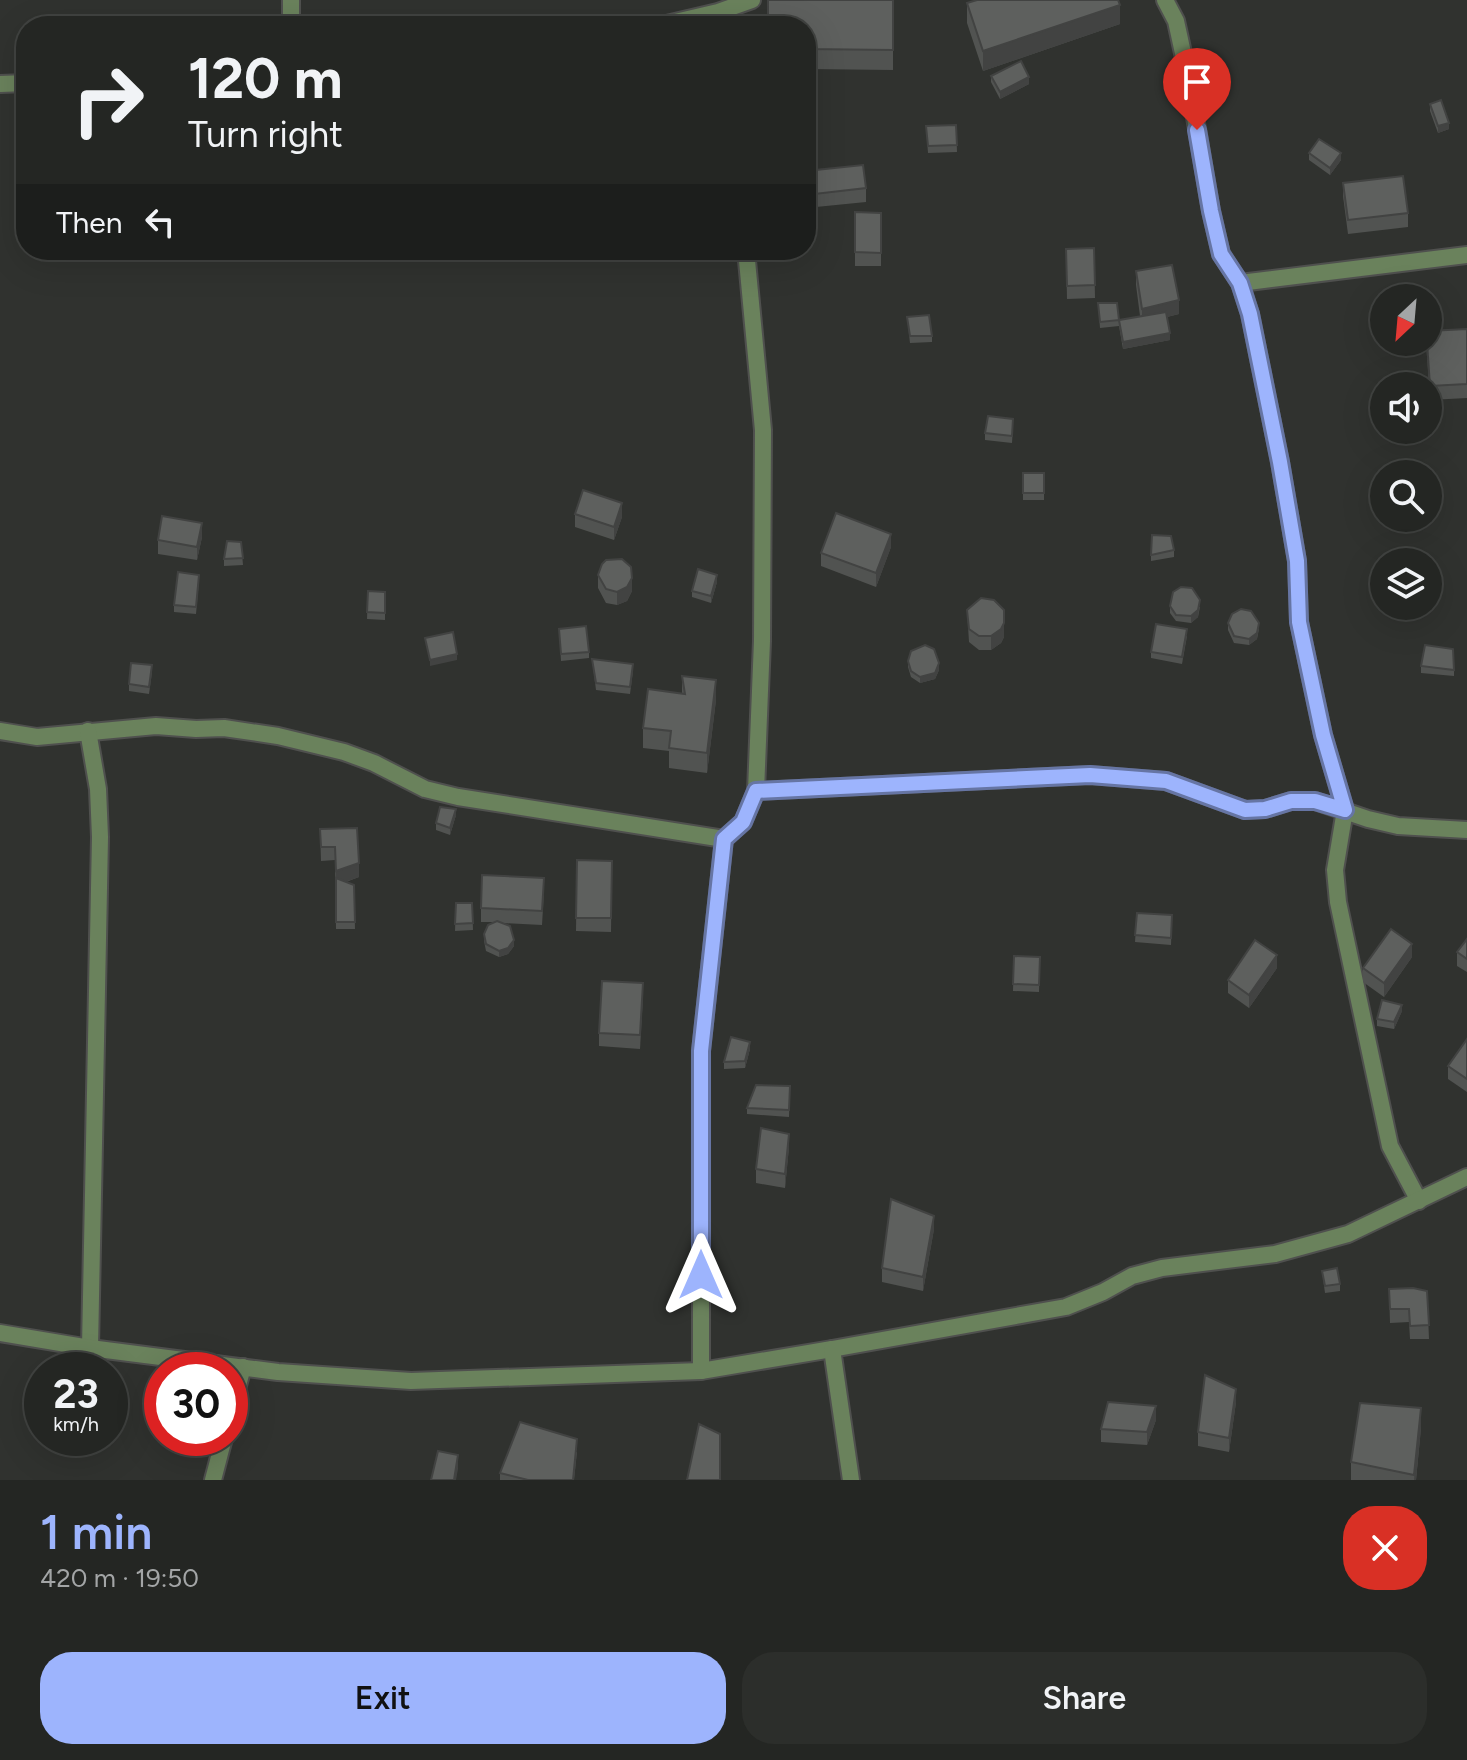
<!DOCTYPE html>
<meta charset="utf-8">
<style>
body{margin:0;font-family:Figtree,sans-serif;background:#2c2e2b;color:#f1f3f6;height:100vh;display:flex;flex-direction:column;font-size:30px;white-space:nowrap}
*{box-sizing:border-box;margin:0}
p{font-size:26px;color:#a3a5a6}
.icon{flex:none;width:44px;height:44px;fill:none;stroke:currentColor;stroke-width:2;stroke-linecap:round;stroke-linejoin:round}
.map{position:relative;height:1480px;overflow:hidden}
.side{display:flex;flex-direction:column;background:#242623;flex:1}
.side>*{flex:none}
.guide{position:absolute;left:16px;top:16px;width:800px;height:244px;border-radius:32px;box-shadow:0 8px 32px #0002,0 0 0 2px #414341;background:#242623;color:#f1f3f6;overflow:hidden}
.needle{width:52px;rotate:206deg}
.buttons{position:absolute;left:1370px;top:284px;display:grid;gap:16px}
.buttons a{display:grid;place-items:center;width:72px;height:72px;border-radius:50%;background:#242623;box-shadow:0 8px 32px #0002,0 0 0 2px #414341;font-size:40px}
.speed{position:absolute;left:24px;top:1352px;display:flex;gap:16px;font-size:40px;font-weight:700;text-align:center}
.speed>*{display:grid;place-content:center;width:104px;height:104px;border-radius:50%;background:#242623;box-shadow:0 8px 32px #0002,0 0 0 2px #414341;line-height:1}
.speed small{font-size:20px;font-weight:400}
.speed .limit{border:12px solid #d22;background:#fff;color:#111}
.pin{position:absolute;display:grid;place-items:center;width:68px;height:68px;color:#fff;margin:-82px -34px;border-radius:50% 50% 50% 0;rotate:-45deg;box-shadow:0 0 8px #0007}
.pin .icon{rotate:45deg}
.me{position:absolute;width:88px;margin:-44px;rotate:0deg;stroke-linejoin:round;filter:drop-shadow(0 0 6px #0008)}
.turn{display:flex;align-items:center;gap:28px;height:168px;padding:0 40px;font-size:36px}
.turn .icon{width:104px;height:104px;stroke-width:2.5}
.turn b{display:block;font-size:56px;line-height:68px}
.then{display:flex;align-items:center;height:76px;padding:0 40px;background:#0003;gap:16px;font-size:30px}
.round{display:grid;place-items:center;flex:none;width:84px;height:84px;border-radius:32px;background:#2c2e2b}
.head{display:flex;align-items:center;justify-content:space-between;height:136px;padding:0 40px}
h1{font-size:48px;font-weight:600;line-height:60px;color:#9db4fd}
.primary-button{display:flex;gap:16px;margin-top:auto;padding:16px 40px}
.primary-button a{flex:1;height:92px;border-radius:32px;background:#9db4fd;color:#111;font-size:32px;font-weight:600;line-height:92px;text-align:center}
.primary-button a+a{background:#2c2e2b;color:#f1f3f6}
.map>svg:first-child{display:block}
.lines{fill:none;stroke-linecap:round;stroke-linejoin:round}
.minor-casing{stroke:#4f504e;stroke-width:20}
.minor{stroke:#6a825c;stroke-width:16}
.wall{fill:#515351}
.shaded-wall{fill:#424342}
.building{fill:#5e605e;stroke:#424342;stroke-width:2}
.route-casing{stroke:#6675a4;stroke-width:20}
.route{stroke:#9db4fd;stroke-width:14}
</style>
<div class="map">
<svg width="1467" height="1480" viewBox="0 0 1467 1480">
<rect width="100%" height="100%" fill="#30322f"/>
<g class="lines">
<g class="minor-casing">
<g id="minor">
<path d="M1165,0l11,21 12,55 23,135 10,43 19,29 10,31 30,148 17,99 2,61 24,113 22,75 -10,60 3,32 52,244 29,55"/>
<path d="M291,26v-26"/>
<path d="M658,26l60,-14 34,-12"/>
<path d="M0,84l26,-1"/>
<path d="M1240,283l227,-28"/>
<path d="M0,731l37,6 119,-11 40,3 28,-1 54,8 66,16 30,11 51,26 33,8 266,42 19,-17 13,-31 6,-150 1,-211 -17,-180"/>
<path d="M88,731l10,58 2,48 -10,511"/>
<path d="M756,791l334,-16 76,6 79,29 20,-1 26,-8h24l53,18 30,7 69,4"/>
<path d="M0,1333l90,15 188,24 133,9 290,-10 131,-22"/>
<path d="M701,1371v-320l23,-212"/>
<path d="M230,1415l13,-48"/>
<path d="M213,1480l11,-42"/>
<path d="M851,1480l-19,-131 234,-42 37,-15 29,-16 30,-8 113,-14 73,-20 119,-57"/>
</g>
</g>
<use href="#minor" class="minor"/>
</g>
<g class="wall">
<path d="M893,0v70l-87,-1v-43z"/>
<path d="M967,3l153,21 -137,47 -16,-48z"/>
<path d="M991,76l38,8 -29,15 -9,-17z"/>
<path d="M1430,104l19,25 -11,4 -8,-22z"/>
<path d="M956,125l1,27 -29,1 -2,-27z"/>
<path d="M1309,153l32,7 -11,15 -21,-15z"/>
<path d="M806,171l60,17v14l-60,6z"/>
<path d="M1343,183l65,30v14l-60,7 -5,-38z"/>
<path d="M855,212l26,1v53h-26z"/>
<path d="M1094,248l1,50 -28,1 -1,-50z"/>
<path d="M1136,271l43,43 -12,3 3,23 -47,9 -4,-23 -19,2 -2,-25 21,17 21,-4 -4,-31z"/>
<path d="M907,317l25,19v6l-22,1z"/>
<path d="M1467,329v69l-37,2 -4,-58z"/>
<path d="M1013,426l-1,17 -27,-3v-7z"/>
<rect x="1023" y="473" width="21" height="27"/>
<path d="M575,514l47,3 -8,23 -39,-13z"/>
<path d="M202,537l-5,23 -39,-6v-14z"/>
<path d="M241,542l2,23 -19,1v-7z"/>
<path d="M891,547l-15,40 -55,-21v-13z"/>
<path d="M1174,550v7l-23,4v-6z"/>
<path d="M598,575l34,16 -5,10 -10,4 -11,-2 -8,-15z"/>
<path d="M199,581l-3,33 -22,-2v-7z"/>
<path d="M717,582l-6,21 -19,-6v-6z"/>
<path d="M368,591l17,1v28l-18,-1z"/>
<path d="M1170,606l30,1 -2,10 -7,6 -15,-2 -6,-8z"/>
<path d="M967,610l37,27 -3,6 -10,7h-12l-10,-8z"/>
<path d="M1228,623l31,6 -2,10 -8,6 -15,-2 -6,-13z"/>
<path d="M559,629l30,23v6l-28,3z"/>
<path d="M1187,636l-5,28 -31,-6v-6z"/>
<path d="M592,659l41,12 -3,23 -34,-4z"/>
<path d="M908,661l31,9 -4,9 -15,4 -9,-6 -3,-10z"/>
<path d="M1421,666l33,4v6l-33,-3z"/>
<path d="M152,672l-3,22 -20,-3v-7z"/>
<path d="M682,676l34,24 -9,73 -38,-5v-17l-26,-3v-20l39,-35z"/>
<path d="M456,815l-6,20 -14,-5v-7z"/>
<path d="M320,829l39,48 -13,5 8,3 1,44h-19l-1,-69 -14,1z"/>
<path d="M577,860l35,1 -1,71 -35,-1z"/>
<path d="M544,892l-2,33 -40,-2 12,23 -6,8 -9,3 -13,-6 -2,-10v-7l10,-12h-13v-14z"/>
<path d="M456,903h16l1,27 -18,1z"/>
<path d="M1137,913l35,2 -1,30 -36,-3z"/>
<path d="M1467,939v33l-10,-6v-14z"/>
<path d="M1014,956l26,1 -1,35 -26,-1z"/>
<path d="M1412,957l-28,40 -21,-15v-14z"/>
<path d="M1277,968l-28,40 -21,-15v-13z"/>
<path d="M643,997l-3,52 -41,-3v-13z"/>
<path d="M1402,1011l-8,18 -17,-3v-7z"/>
<path d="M1467,1039v53l-19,-13v-13z"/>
<path d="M750,1049l-5,19 -21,1v-7z"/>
<path d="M790,1086l-1,31 -42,-3v-6z"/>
<path d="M789,1147l-4,41 -29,-5v-14z"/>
<path d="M934,1229l-11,62 -41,-9v-14z"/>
<path d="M1322,1271l18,13v7l-15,2z"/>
<path d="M1389,1289l38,2 2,48h-19l-1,-17 -19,1z"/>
<path d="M1236,1402l-7,50 -31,-6v-14z"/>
<path d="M1156,1420l-9,25 -46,-3v-13z"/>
<path d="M1421,1428l-5,52h-65v-18z"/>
<path d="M577,1452l-3,28h-74v-7z"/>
</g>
<g class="shaded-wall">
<path d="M1120,5v19l-137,47v-20z"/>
<path d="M1029,77v7l-29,15v-7z"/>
<path d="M1449,123v6l-11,4v-7z"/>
<path d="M1341,153v7l-11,15v-7z"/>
<path d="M1179,300v14l-37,9v-14z"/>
<path d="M1170,333v7l-47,9v-7z"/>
<path d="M622,503v14l-8,23v-13z"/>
<path d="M202,523v14l-5,23v-13z"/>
<path d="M891,534v13l-15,40v-14z"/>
<path d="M717,575v7l-6,21v-7z"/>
<path d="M632,578v13l-5,10 -10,4v-13z"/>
<path d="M1200,600l-2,17 -7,6v-7z"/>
<path d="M1004,623v14l-3,6 -10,7v-14z"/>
<path d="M1259,623l-2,16 -8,6v-6z"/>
<path d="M457,654v6l-27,6v-6z"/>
<path d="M939,663v7l-4,9 -15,4v-6z"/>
<path d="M716,680v20l-9,73v-20z"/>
<path d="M456,809v6l-6,20v-7z"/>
<path d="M359,863v14l-23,8v-14z"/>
<path d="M514,940v6l-6,8 -9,3v-6z"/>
<path d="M1412,944v13l-28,40v-14z"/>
<path d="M1277,955v13l-28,40v-13z"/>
<path d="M1402,1005v6l-8,18v-7z"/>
<path d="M750,1042v7l-5,19v-7z"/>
<path d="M789,1134v13l-4,41v-14z"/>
<path d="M934,1216v13l-11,62v-14z"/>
<path d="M1236,1389v13l-7,50v-14z"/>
<path d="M1156,1406v14l-9,25v-13z"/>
<path d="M1421,1408v20l-5,52h-2z"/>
<path d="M458,1455v14l-2,11h-2z"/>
</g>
<g class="building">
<path d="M768,0h125v50l-87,-1v-23h-38z"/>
<path d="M977,0h141l2,5 -137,46 -16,-48z"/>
<path d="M1021,61l8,16 -29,15 -9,-16z"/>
<path d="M1441,100l8,23 -11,3 -8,-22z"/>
<path d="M956,125l1,20 -29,1 -2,-20z"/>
<path d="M1319,139l22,14 -11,15 -21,-15z"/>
<path d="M863,165l3,23 -60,7v-24z"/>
<path d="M1403,176l5,37 -60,7 -5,-37z"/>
<path d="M855,212l26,1v40l-26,-1z"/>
<path d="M1094,248l1,37 -28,1 -1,-37z"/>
<path d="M1172,265l7,35 -37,9 -6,-38z"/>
<path d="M1098,303h19l2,17 47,-8 4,21 -47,9 -4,-22 -19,2z"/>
<path d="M929,315l3,21h-22l-3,-19z"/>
<path d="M1467,329v55l-37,2 -3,-44 1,-11z"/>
<path d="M988,416l25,3 -1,17 -27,-3z"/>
<rect x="1023" y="473" width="21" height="20"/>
<path d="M583,490l39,13 -8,24 -39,-13z"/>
<path d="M836,513l55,21 -15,39 -55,-20z"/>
<path d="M162,516l40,7 -5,24 -39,-7z"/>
<path d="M1152,535l19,1 3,14 -23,5z"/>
<path d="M227,541l14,1 2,16 -19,1z"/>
<path d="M622,559l9,8 1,11 -5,9 -10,5 -11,-3 -8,-14 4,-11 4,-4z"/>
<path d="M698,569l19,6 -6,21 -19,-5z"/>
<path d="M178,572l21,3 -3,32 -22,-2z"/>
<path d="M1181,587l11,1 8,12 -2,10 -7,6 -15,-1 -6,-9 3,-14z"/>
<path d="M368,591l17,1v21l-18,-1z"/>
<path d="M981,598l13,2 10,10v13l-3,6 -10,7h-12l-10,-7 -2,-19z"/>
<path d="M1241,609l10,2 8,12 -2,10 -8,6 -15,-3 -6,-13 4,-9z"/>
<path d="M1156,624l31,5 -5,28 -31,-5z"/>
<path d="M586,626l3,26 -28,2 -2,-25z"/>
<path d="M453,632l4,22 -27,6 -5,-22z"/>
<path d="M925,645l9,4 5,14 -4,10 -15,4 -9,-6 -3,-10 3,-10z"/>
<path d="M1425,645l28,4 1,21 -33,-4z"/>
<path d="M592,659l41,5 -3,23 -34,-4z"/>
<path d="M131,663l21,2 -3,22 -20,-3z"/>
<path d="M682,676l34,4 -9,73 -38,-5 2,-17 -28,-3 5,-39 37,5z"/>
<path d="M440,807l16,2 -6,19 -14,-5z"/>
<path d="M357,828l2,35 -23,8 -1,-24h-14l-1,-18z"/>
<path d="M577,860l35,1 -1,57h-35z"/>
<path d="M482,875l62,3 -2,33 -61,-3z"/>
<path d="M336,878l18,7 1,37h-19z"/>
<path d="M456,903h16l1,20 -18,1z"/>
<path d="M1137,913l35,2 -1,23 -36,-3z"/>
<path d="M497,921l13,5 4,14 -6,8 -9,3 -13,-7 -2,-10 4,-9z"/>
<path d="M1391,929l21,15 -28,39 -21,-15z"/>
<path d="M1467,939v20l-10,-7z"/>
<path d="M1255,940l22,15 -28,40 -21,-15z"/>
<path d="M1014,956l26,1 -1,28 -26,-1z"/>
<path d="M602,981l41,2 -3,52 -41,-2z"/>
<path d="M1382,1000l20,5 -8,17 -17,-3z"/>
<path d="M731,1037l19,5 -5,19 -21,1z"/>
<path d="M1467,1039v40l-19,-13z"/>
<path d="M756,1085l34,1 -1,24 -42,-2z"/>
<path d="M761,1128l28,6 -4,40 -29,-5z"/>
<path d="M891,1199l43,17 -11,61 -41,-9z"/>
<path d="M1337,1268l3,16 -15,2 -3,-15z"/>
<path d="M1413,1288l14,3 2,34 -19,1 -1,-17h-19l-1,-20z"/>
<path d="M1205,1375l31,14 -7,49 -31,-6z"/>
<path d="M1108,1402l48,4 -9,26 -46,-3z"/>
<path d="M1360,1403l61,5 -7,67 -63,-13z"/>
<path d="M520,1422l57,17 -4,41h-45l-28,-7z"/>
<path d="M699,1424l21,10v46h-33z"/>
<path d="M438,1451l20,4 -4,25h-23z"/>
</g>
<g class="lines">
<g class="route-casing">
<path id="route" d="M701,1275v-224l23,-212 19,-17 13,-31 334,-16 76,6 79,29 20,-1 26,-8h24l30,9 -22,-75 -24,-113 -2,-61 -17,-99 -30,-148 -10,-31 -19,-29 -10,-43 -14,-81"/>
</g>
<use href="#route" class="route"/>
</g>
</svg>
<div class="buttons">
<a><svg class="needle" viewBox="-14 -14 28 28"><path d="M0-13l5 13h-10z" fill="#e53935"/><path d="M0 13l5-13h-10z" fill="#a3a5a6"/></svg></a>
<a><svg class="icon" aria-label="sound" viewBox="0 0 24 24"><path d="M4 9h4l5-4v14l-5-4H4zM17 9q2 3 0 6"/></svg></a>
<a><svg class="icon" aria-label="search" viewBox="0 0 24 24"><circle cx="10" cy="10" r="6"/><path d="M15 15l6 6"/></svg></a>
<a><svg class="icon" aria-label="layers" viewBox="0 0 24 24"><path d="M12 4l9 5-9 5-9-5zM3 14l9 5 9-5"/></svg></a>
</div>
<div class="speed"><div>23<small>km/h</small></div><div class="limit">30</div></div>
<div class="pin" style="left:1197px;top:130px;background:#d93025"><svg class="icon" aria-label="arrive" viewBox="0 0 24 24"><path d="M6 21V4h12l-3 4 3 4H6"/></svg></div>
<svg class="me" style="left:701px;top:1275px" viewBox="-20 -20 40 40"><path d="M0-17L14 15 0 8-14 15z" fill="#9db4fd" stroke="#fff" stroke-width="4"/></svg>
<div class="guide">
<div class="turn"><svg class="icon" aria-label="right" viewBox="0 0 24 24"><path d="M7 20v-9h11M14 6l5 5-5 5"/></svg><div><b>120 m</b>Turn right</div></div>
<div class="then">Then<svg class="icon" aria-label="left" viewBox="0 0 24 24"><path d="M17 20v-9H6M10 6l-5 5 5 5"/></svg></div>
</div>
</div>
<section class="side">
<div class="head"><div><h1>1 min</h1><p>420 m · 19:50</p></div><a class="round" style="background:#d93025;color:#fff"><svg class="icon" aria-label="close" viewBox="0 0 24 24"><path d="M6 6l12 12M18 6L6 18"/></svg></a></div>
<div class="primary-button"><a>Exit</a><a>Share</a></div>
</section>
